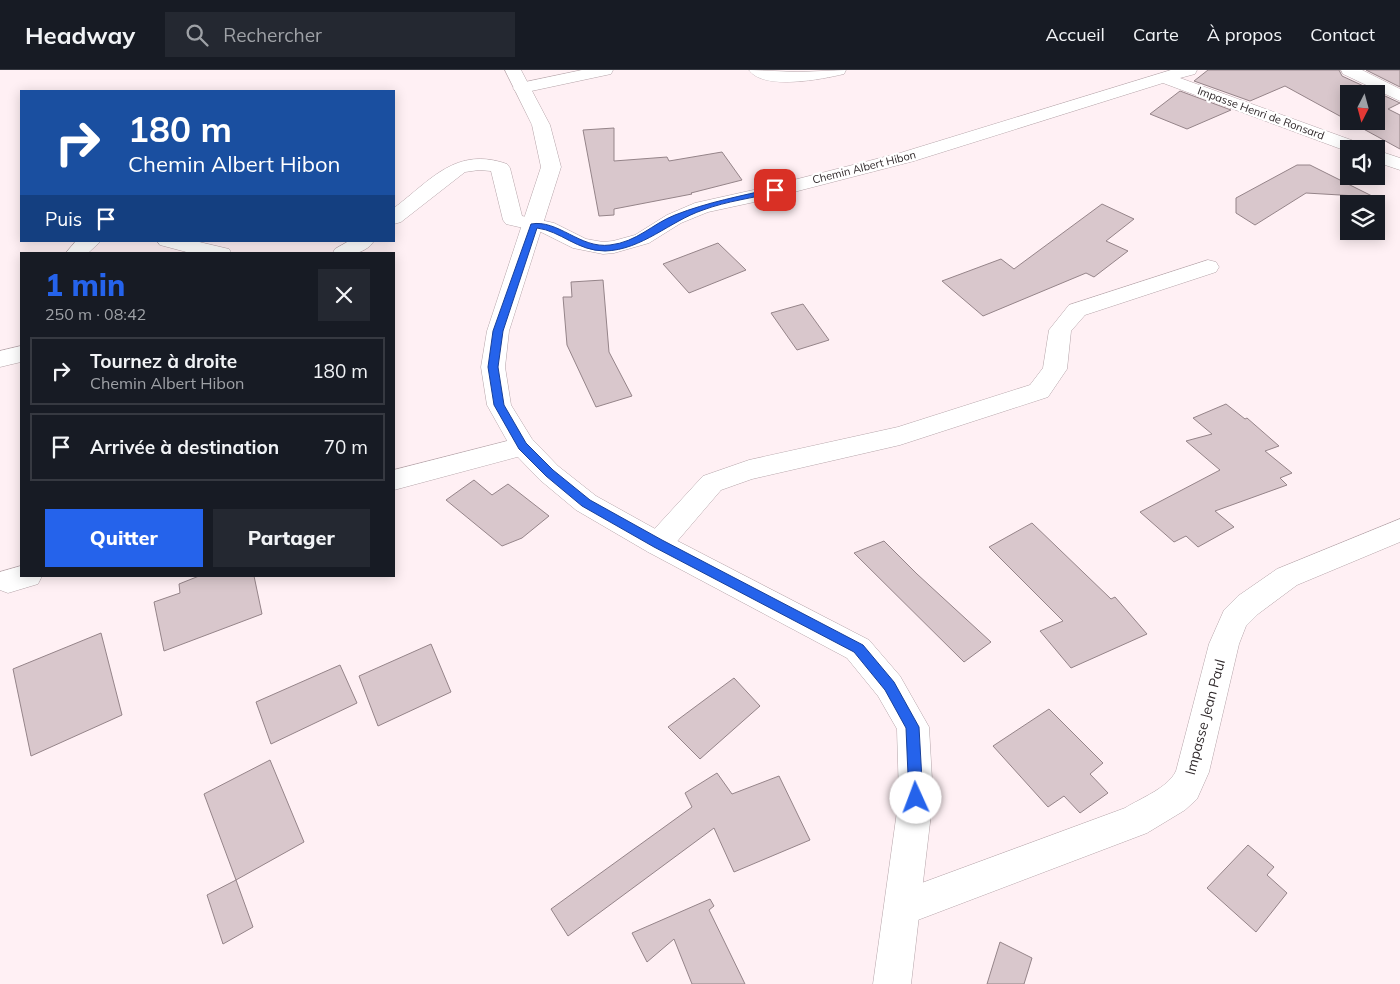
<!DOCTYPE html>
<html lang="fr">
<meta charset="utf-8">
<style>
body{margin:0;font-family:Mulish,sans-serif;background:#242831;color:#f1f3f6;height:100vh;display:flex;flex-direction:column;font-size:19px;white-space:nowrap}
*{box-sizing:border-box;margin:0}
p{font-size:16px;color:#9ea1a6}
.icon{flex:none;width:28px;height:28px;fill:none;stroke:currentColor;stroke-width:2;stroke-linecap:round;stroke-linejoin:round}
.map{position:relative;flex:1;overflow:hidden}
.side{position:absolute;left:20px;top:182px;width:375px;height:325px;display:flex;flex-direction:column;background:#171b24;border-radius:0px;box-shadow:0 2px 12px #0003}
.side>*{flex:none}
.guide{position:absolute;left:20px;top:20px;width:375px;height:152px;border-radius:0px;box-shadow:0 2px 12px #0003;background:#1a4fa0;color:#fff;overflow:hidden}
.needle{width:32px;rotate:186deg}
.controls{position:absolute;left:1340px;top:15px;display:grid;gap:10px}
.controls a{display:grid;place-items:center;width:45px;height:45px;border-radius:0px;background:#171b24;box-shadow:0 2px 12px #0003;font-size:25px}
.pin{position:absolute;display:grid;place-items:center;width:42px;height:42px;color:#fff;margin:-21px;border-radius:10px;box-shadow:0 2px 8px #0006}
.me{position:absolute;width:55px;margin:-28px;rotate:358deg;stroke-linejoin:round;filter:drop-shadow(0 0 4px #0008)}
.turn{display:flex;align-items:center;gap:18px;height:105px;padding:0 25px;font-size:22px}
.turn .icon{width:65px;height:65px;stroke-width:2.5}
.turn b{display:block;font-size:35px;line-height:42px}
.then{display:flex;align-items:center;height:48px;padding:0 25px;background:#0003;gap:10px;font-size:19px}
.round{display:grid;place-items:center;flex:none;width:52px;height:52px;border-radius:0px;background:#242831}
.overview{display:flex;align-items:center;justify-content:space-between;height:85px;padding:0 25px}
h1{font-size:30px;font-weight:800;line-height:38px;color:#2563eb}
.primary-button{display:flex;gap:10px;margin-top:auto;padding:10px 25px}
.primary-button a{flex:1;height:58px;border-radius:0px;background:#2563eb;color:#fff;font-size:20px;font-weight:800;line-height:58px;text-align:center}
.primary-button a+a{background:#242831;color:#f1f3f6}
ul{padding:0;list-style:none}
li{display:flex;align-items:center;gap:15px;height:68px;margin:0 10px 8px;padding:0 15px;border:2px solid #363941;border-radius:0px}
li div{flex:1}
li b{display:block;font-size:19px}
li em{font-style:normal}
header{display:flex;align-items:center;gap:30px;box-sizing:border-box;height:70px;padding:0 25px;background:#171b24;border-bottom:1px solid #363941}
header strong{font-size:24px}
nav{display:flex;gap:28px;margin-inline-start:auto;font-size:18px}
.search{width:350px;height:45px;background:#242831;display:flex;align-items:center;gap:12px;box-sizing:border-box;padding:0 18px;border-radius:0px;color:#9ea1a6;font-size:19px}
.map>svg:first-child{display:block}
.building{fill:#d9c7cc;stroke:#958489;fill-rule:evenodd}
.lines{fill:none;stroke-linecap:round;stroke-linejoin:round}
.minor-casing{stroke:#b5a4a9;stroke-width:1}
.major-casing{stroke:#b5a4a9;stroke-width:1}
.minor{fill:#fff;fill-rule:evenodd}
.major{fill:#fff;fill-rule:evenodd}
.route{fill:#2563eb;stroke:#184099}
.labels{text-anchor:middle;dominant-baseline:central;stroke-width:4.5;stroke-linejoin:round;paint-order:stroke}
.far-street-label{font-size:11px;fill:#312a2c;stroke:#fff}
.street-label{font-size:14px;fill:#312a2c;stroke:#fff}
</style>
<header>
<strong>Headway</strong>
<div class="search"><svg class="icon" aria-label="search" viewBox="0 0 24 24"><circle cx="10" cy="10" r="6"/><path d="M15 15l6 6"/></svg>Rechercher</div>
<nav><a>Accueil</a><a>Carte</a><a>À propos</a><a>Contact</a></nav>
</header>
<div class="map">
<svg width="1400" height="914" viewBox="0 0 1400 914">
<rect width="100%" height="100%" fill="#fff0f4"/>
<g class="building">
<path d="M1208,0h131l3,6 58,27 -12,6 12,6v34l-115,-63 -35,15 -56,-20zM1349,24h27v27h-27z"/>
<path d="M1366,0h34v17z"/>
<path d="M1180,21l51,19 -44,19 -37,-15z"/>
<path d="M614,58v33l53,-4 2,4 53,-9 20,28 -51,13 1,1 -78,15v6l-15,1 -16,-86z"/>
<path d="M1297,95h13l64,32 -68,-4 -51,32 -19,-12v-15z"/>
<path d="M1102,134l32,15 -28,22 22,10 -34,26 -8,-4 -103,43 -41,-35 59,-22 13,10z"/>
<path d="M718,173l28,27 -57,23 -26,-29z"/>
<path d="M603,210l6,72 23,44 -36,11 -29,-62 -4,-48h9l-1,-15z"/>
<path d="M803,234l26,36 -32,10 -26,-37z"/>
<path d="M1226,334l19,15 2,-1 32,28 -14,5 27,22 -12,5 7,7 -72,26 19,16 -36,20 -12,-11 -12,6 -34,-30 80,-42 -34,-29 26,-7 -19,-16z"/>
<path d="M474,410l18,15 16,-11 41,32 -27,22 -20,8 -56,-46z"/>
<path d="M1032,453l79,76 4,-2 32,37 -76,34 -31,-37 23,-10 -74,-74z"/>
<path d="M884,471l33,33 74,68 -27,20 -110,-109z"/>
<path d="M199,506h55l8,38 -98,37 -10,-49 26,-9 -1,-9z"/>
<path d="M101,563l21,82 -91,41 -18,-87z"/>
<path d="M431,574l20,48 -73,34 -19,-50z"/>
<path d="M340,595l17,38 -86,41 -15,-42z"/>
<path d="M734,608l26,28 -60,53 -32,-32z"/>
<path d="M1049,639l54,54 -13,11 18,19 -28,20 -16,-17 -16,11 -55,-61z"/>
<path d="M270,690l34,82 -68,38 -32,-86z"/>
<path d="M717,703l15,21 47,-18 31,64 -76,32 -20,-44 -146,108 -17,-27 141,-102 -7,-14z"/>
<path d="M1248,775l26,22 -7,8 20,18 -31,39 -49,-44z"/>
<path d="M236,810l17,47 -30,17 -16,-49z"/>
<path d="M710,829l4,7 -5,4 36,74h-53l-18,-45 -27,23 -15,-29z"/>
<path d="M1000,872l32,16 -8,26h-37z"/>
</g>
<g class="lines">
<g class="minor-casing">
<g id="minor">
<path d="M582,0h31l-2,4 -89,19 -6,-1 -3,-4 3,-4z"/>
<path d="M749,0l49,2 48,-2 -2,4c-21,5 -81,17 -95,-4z"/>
<path d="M1171,0h26l-2,4 -15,4 185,67 2,4h-18v3l-186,-69 -249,78 -155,40 -51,11 -27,11 -32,20 -35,10 -11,1 -30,-6 -32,-16 -35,-8 -3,-4 -12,-49 -12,-1 -14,2 -64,50 -7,2v-16c37,-28 62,-62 113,-44l3,4 12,48 32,7 32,16 17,3 10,-1 22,-6 32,-20 28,-12 63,-14 142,-36z"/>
<path d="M1341,0h21l38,19v12l-57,-27z"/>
<path d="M1376,80l24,8v12l-24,-8z"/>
<path d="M76,171h25l-14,13h-22z"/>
<path d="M157,171h38l34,8 3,5h-38l-34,-9z"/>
<path d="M349,171h25c-10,15 -27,13 -42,13l3,-5z"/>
<path d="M1208,190l8,2 3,5 -3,5 -131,43 -14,16 -4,38 -19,28 -148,48 -148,34 -31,11 -53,62 -10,3 -10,-3 -4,-8 4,-8 55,-60 46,-16 149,-33 132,-42 13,-17 6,-38 20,-25z"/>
<path d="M21,276v16l-21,5v-16z"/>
<path d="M523,367l9,2 4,7 -4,7 -138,37v-20z"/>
<path d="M1400,449v23l-103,43 -39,29 -12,12 -7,18 -30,128 -12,27 -12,11 -38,23 -245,93 -13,-5 -5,-13 5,-13 236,-87c16,-10 43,-20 51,-37l33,-127 15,-34 14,-14 39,-27z"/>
<path d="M21,496v10h21l-4,8 -30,9 -8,-3v-18z"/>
</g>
</g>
<g class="major-casing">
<path id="major" d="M505,0h16l29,55 11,42 -52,164 -4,36 6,38 21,34 26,27 38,30 72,40 201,104 31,36 29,51 4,70 -22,187h-38l26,-187 -2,-68 -19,-33 -31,-38 -199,-106 -72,-42 -36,-30 -26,-27 -27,-48 -6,-38 6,-36 54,-164 -9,-42z"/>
</g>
<use href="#minor" class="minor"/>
<use href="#major" class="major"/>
</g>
<path class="route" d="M775,118l3,1v3c-25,6 -51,9 -75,18 -33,11 -61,40 -98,41 -28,0 -44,-20 -68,-23l-34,103 -5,36 6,38 22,38 27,27 37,30 72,40 201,105 31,37 25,45 4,71 -2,4 -5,2 -5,-2 -2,-4 -3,-70 -21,-38 -31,-38 -200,-105 -72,-41 -36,-30 -27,-27 -25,-44 -6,-38 5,-36 38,-107c27,-5 49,25 79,21 27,-3 42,-21 65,-30 33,-13 66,-19 100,-27z"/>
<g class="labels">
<g class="far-street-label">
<text transform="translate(1261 43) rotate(20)">Impasse Henri de Ronsard</text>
<text transform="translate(864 97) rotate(-14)">Chemin Albert Hibon</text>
</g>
<g class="street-label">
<text transform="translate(1205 647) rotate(-75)">Impasse Jean Paul</text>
</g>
</g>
</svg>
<div class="controls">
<a><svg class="needle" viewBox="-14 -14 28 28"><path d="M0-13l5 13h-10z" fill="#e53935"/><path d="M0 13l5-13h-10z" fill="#9ea1a6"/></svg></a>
<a><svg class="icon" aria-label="sound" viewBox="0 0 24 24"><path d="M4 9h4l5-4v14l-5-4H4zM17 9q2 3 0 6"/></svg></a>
<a><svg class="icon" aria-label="layers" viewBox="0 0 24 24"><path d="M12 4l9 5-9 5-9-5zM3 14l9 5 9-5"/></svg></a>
</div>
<div class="pin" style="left:775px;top:120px;background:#d93025"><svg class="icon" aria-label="arrive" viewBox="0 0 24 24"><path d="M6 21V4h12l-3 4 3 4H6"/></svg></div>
<svg class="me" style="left:916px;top:728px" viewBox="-20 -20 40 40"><circle r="19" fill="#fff"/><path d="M0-13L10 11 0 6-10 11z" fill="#2563eb"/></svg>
<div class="guide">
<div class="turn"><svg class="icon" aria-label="right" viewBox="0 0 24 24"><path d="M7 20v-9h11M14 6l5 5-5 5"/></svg><div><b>180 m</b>Chemin Albert Hibon</div></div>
<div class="then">Puis<svg class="icon" aria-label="arrive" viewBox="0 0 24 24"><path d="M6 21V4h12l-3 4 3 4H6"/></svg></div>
</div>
<section class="side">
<div class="overview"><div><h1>1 min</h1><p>250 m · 08:42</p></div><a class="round"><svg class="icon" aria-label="close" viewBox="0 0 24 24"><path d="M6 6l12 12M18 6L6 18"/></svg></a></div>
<ul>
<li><svg class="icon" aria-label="right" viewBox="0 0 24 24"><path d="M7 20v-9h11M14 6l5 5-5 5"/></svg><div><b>Tournez à droite</b><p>Chemin Albert Hibon</p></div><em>180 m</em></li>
<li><svg class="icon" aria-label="arrive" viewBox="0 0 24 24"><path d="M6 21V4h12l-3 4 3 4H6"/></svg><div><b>Arrivée à destination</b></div><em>70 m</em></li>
</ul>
<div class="primary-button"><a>Quitter</a><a>Partager</a></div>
</section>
</div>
